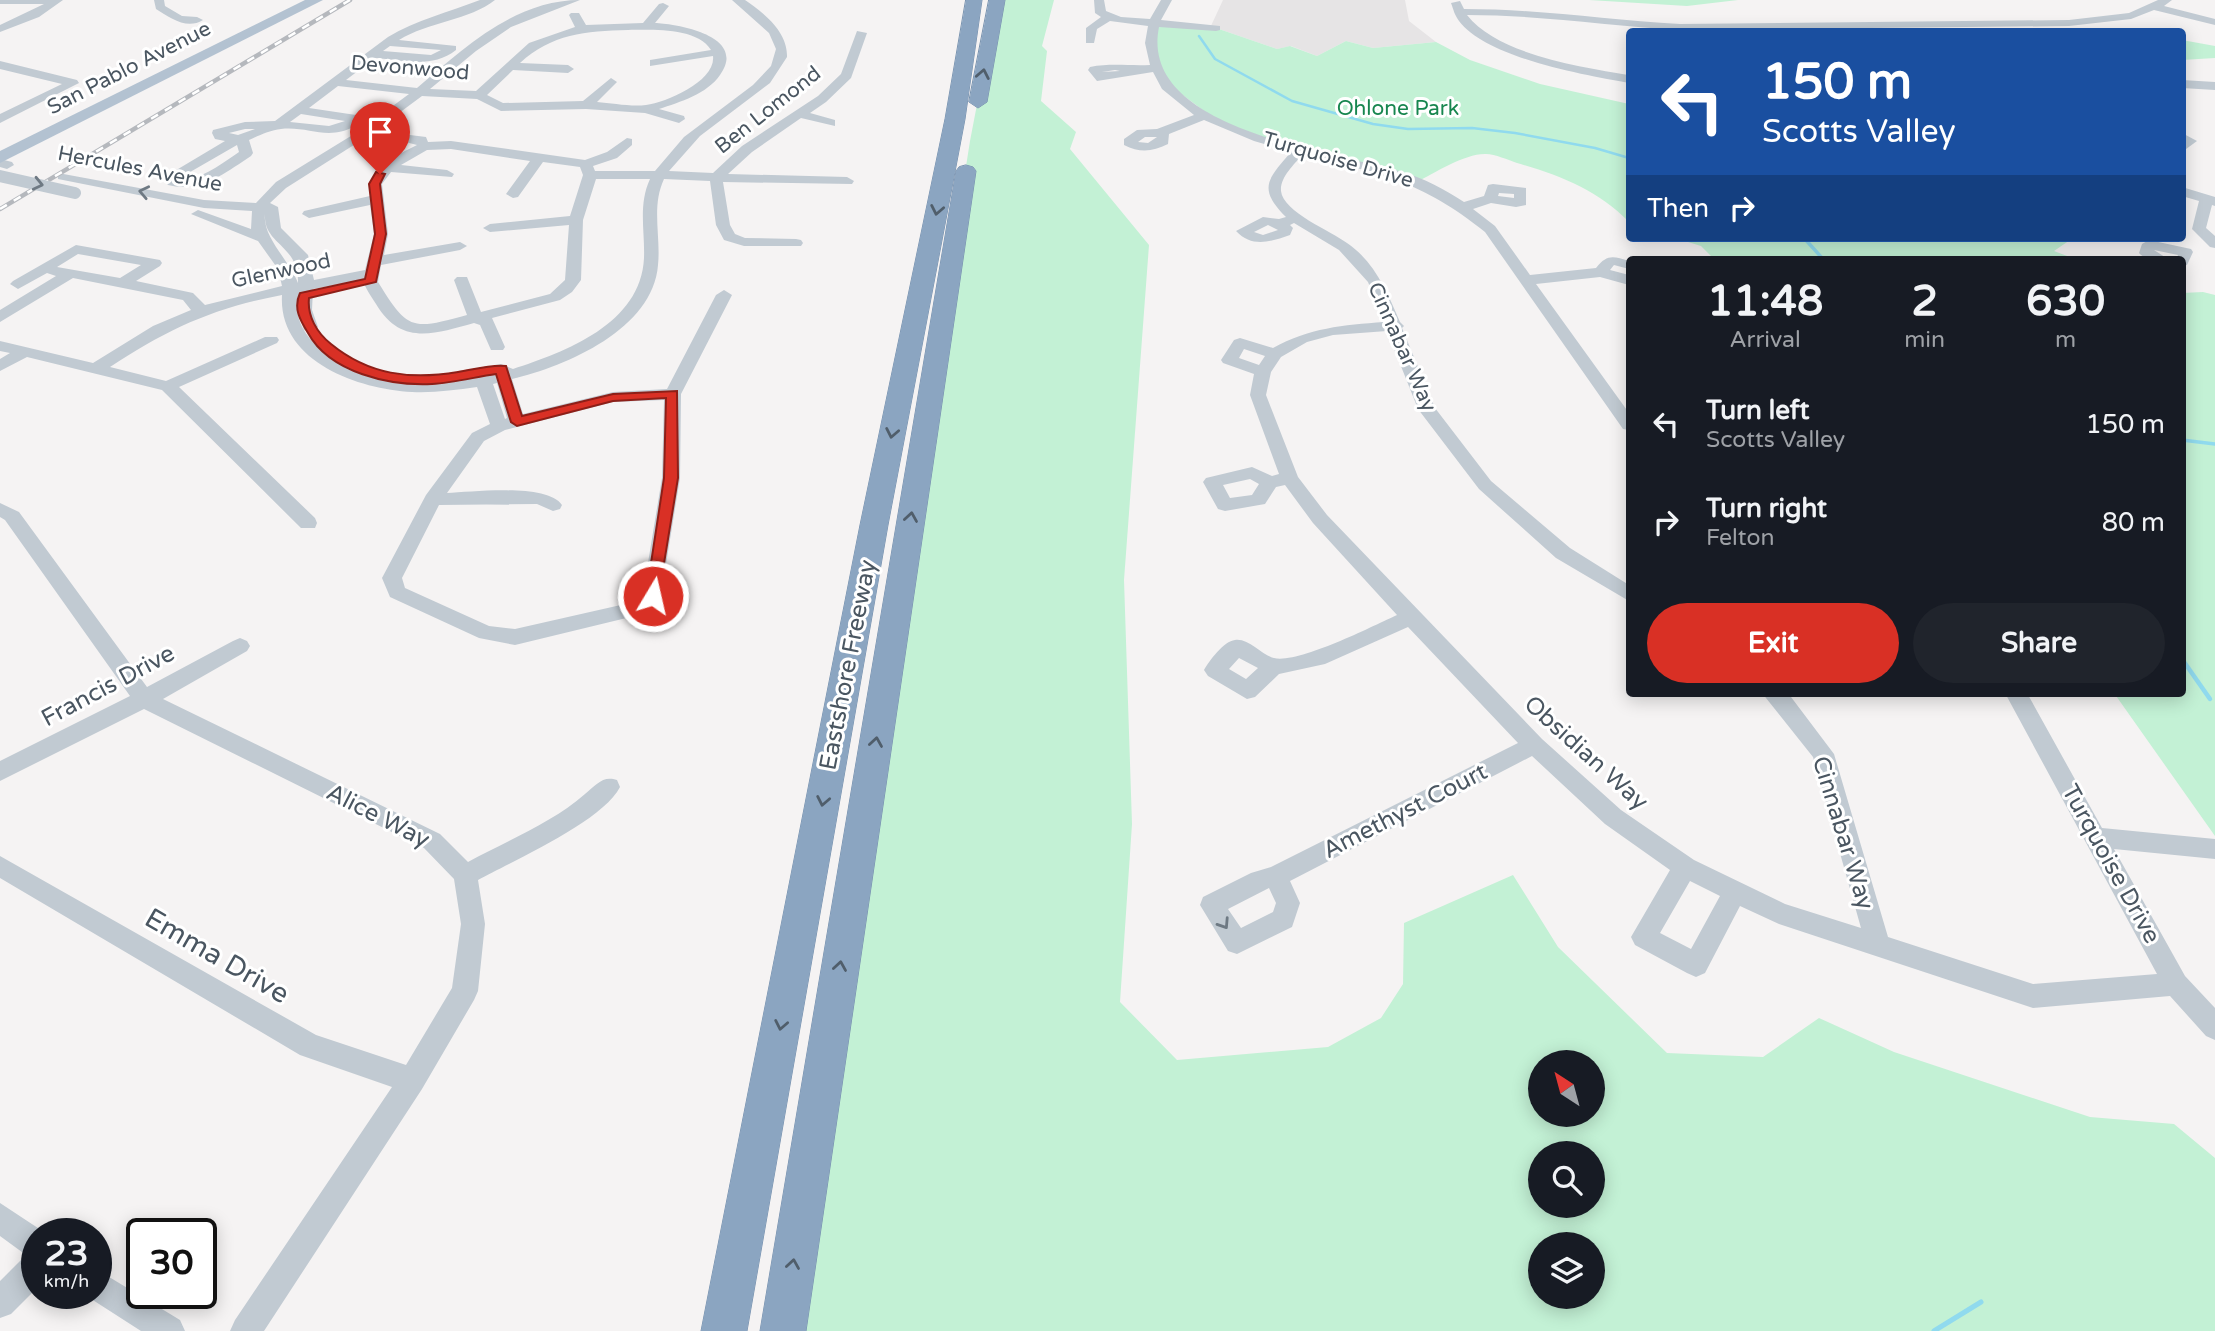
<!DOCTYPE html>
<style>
body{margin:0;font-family:"Varela Round",sans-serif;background:#20242c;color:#f1f3f6;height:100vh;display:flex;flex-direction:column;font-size:26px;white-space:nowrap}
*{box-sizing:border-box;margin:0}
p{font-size:23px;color:#9ea1a6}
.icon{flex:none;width:38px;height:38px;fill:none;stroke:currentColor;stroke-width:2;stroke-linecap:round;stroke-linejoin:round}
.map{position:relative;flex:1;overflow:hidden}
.side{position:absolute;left:1626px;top:256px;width:560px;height:441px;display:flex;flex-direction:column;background:#171b24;border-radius:7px;box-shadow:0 4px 18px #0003}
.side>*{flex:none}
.top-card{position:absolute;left:1626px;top:28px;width:560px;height:214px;border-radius:7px;box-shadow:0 4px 18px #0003;background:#1a4fa0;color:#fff;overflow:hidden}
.needle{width:46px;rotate:324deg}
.tools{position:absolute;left:1528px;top:1050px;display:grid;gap:14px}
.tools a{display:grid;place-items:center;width:77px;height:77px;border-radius:50%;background:#171b24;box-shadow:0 4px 18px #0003;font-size:35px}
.speed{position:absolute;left:21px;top:1218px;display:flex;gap:14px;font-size:35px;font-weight:700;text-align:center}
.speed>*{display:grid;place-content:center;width:91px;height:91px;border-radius:50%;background:#171b24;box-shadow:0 4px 18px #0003;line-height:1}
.speed small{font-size:18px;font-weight:400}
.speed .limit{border:4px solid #111;border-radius:10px;background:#fff;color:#111}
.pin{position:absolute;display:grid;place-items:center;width:60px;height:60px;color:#fff;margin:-72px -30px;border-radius:50% 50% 50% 0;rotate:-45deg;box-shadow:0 0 7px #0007}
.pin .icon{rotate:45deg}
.me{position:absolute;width:77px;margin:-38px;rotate:9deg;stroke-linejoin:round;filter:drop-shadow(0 0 5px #0008)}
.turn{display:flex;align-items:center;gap:24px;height:147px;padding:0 21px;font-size:32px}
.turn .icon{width:91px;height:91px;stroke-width:2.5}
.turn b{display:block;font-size:49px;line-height:60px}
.then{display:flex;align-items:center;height:66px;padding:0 21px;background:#0003;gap:14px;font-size:26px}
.eta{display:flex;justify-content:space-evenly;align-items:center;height:119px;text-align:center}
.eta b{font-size:42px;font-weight:700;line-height:49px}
.primary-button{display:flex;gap:14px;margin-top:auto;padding:14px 21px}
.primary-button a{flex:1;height:80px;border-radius:42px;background:#d93025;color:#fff;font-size:28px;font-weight:700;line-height:80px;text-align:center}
.primary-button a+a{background:#20242c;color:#f1f3f6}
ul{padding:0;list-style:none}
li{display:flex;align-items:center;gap:21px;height:98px;padding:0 21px}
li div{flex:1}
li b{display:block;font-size:26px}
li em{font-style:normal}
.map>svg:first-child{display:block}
.education{fill:#e6e4e5}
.green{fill:#c3f1d5;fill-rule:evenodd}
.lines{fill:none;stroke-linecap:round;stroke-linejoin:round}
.stream-far3{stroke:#90daee;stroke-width:2.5}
.stream-far2{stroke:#90daee;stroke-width:3.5}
.stream-far1{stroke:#90daee;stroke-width:4.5}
.stream{stroke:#90daee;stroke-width:5}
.highway-casing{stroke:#7690ad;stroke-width:1}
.minor{fill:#c1cad2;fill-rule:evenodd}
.major{fill:#b3c2d1;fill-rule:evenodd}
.highway{fill:#8ba5c1;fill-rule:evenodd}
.rail-casing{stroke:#b5b8bd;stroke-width:4.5}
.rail{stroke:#fff;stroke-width:2.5;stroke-dasharray:8;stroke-linecap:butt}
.minor-bridge{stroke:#c1cad2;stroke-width:12}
.oneway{stroke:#505e6b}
.oneway2{stroke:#6e7983}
.route{fill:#d93025;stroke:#8d1f18;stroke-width:2}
.labels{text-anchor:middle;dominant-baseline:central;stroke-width:6;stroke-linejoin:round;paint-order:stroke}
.far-street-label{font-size:21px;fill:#4a5661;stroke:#fff}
.far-park-label{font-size:21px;fill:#17864f;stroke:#fff}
.street-label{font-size:24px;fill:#4a5661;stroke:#fff}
.near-street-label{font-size:28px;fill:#4a5661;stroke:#fff}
</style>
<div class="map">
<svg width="2215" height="1331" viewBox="0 0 2215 1331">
<rect width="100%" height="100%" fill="#f5f3f3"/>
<path class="education" d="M1223,0h182l4,21 27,21 -63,6 -27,-7 -29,15 -26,-10 -14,3 -61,-21h-6z"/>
<g class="green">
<path d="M997,0h57l-12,46 5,5 -6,50 35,31 -6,17 79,96 -25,335 8,244 -12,178 57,58 151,-13 53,-29 22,-34 1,-61 109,-48 45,72 109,106 96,4 56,-39 75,34 196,65 84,7 41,34v173h-1432l187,-1190zM1540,1062h52v53h-52zM1540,1153h52v53h-52zM1540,1244h52v53h-52z"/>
<path d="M1589,0h149l-51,6z"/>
<path d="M1153,24l63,4 61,21 13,-3 27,10 29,-15 27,7 63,-6 34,18 70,24 89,20v118c-31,-32 -70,-47 -112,-59 -9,-3 -22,-9 -31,-9 -20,-1 -52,19 -69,28l-194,-57 -62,-46z"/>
<path d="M2182,40l33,6v12l-33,2z"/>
<path d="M1675,238h398l-19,13 21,8h-361l-13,-13z"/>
<path d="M2203,292l12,3v541l-101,-143h68v-400z"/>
</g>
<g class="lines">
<path class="stream-far3" d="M1199,36l16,23 77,42 81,23 35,5 64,-1 43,5 80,15 34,10"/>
<g class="stream-far2">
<path d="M1804,238l19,21"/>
<path d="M2182,440l33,4"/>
</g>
<path class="stream-far1" d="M2182,659l28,40"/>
<path class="stream" d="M1934,1331l47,-29"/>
<g class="highway-casing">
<g id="highway">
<path d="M966,0h16l-17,119 -77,406 -141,806h-46l159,-806 85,-406z"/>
<path d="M989,0h16l-18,102 -9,6 -9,-6z"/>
<path d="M966,165l7,2 3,4 -170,1160h-46l196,-1160 3,-4z"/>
</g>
</g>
<g class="minor">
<path d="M0,0h63l-24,17 -39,15v-7l44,-21h-44z"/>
<path d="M154,0h10l1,6 17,10 15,1 6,3c-16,10 -33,-2 -47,-11z"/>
<path d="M480,0h15c-25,20 -67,22 -96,40l57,6v4c-24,19 -53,10 -81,8l-29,22 71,8c47,-40 98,-88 163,-88l-69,27 -35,24 -46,38 46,2 53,-48 46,-16 -6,-12 2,-2h8l7,12 57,-2 16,-19 4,-1 6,3 -14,17c23,1 93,13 65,52 -13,19 -40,27 -61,34l25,7 1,3 -6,4 -34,-10 -59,-4 -85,2 -24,-12 -55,-3 -54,40 -82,52 -16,15 8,4 3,21 27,27 6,25 51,-10 9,-36 -4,-29 -61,13 -7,-4 2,-3 66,-15c-4,-27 25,-40 47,-51l-23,-6v-6l32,4 2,5 23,-1 134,19 22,-8 20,-14 5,1v6l-15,13 -24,8 2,5h60l29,-34 69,-52 18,-19 5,-17 -7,-16 -37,-33h13c19,13 43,32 42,57l-17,26 -70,53 -31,35 44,2 29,-27 76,-50 23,-22 16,-43 10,2 -16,45 -25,24 -16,11 25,7v6l-34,-8 -49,34 -24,22 119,3 7,4 -2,3 -129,-2 7,43 5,9 10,4 51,1 5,1 2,3 -2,3h-57l-20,-6 -8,-15 -6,-44 -46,-2c-13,28 -3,57 -6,86 -5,64 -91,101 -146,114l11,35 90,-22 54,-3 49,-94 8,-5 8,5 -51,99 -1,84 -20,123 -13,12 -132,32 -36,-7 -89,-41 -8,-19 44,-83 46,-62 18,-9 -13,-37c-22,3 -43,6 -65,5 -55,-3 -134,-31 -130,-97 -69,13 -114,34 -172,72l56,14 99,-44h12l2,3 -2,3 -98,44 136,131 2,5 -2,5h-14l-139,-138 -135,-33 -27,14v-12l10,-6 -10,-2v-10l93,22 60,-37 38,-16 -8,-10 -110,-22 -73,44v-12l56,-34 -9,-3 -29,16 -8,-5 3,-3 63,-36 84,15 2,3 -2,3 -24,15 57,12 12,12 77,-19 -4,-17 -20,-28 -67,-27 7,-4 53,19 1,-18 -48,-3 -141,-28 -5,-1v-6l146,27 52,3 20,-21 83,-51 50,-37 -71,-8 -29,22 47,7 1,10c-29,17 -47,1 -76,4 -11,1 -23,7 -32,11l4,13 -2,3c-26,17 -50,37 -83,29l-5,-7 62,-37 -10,-2 -3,-6 1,-3 32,-8 30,-1 113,-84c28,-17 61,-25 92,-37zM628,30c22,0 69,-3 83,20l-61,10v6l63,-10c3,25 -46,46 -67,49 -15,2 -34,-2 -49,-3l20,-20 -6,-4 -28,23 -80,2 -16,-8 26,-25 55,3 6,-4 -6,-4 -48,-2c32,-29 65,-32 108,-33zM390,46l51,4 -10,5 -48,-4zM301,114l44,7 -16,5 -39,-4zM245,129h10l-17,6 -9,-2zM237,145l2,7c-18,12 -38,29 -61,27zM451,149l79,12 -24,33 7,4 5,-1 25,-35 37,5 3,8 -13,41 -80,8 -7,4 7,4 79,-7 -4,55 -15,14 -69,18 -14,-35h-10l-3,3 13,35c-55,15 -59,16 -89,-33l3,-17 79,-15 7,-4 -7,-4 -76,13 4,-21 -6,-50 9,-12 61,5 2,-3 -7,-4 -46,-5 26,-15zM596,179h54c-12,26 -5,52 -6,79 -3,66 -79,94 -131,111l-12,-5 -6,1 -1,8 -5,1 -8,-5 -6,1 -1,7c-52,8 -108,8 -151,-26 -14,-11 -23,-23 -26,-40l7,19 6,2 8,-5 -6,-17 1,-21 50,-9c2,8 8,16 13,24 25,42 58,30 98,19l6,2 11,25h12l2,-3 -13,-29 68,-18 12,-8 9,-12 2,-60zM265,214c-2,31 34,30 33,69 -8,-22 -36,-46 -33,-69zM78,254l63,11 -21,13 -63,-11zM497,383l10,35 -2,1 -12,-35zM664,400l-2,78 -19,115 -9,9 -119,27 -26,-3 -84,-38 -3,-10 37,-73 98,-1 16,7 7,-2 2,-4c-15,-22 -89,-13 -115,-12l37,-52 21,-11 108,-28z"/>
<path d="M1094,0h10l2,11 15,6 29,2 11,-19h11l-11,20 59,6v4l-4,1 -57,-4c-21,104 175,124 243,145 22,6 42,17 62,30l20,-6 4,-11 5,-1 33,4v17l-10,2 -25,-4 -18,6 22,17 35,49 66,-7c11,-14 17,-12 33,-7v8l-15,-4 -4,5 19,5v10l-29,-8 -64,7 93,129v17l-6,-1 -138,-197c-63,-51 -106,-59 -183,-77 -8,10 -22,22 -21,36 2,21 50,40 66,52 28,19 40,49 53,79l4,4 -2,2 33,80 56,73 79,67 59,37v16l-73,-43 -77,-69 -61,-80 -31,-78 -54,4 -26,7 -26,15 -10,15 -5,23 32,82 29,38 215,224 79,71 73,50 91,44 76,24 -48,-171 -51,-64h26l46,61 54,183 145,47 124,-10 -152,-281h22l75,135 113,11v20l-101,-10 71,127 30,32v32l-9,-4 -36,-40 -137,12 -254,-84 -39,-18 -35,67 -9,4 -9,-4 -52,-28 -4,-8 39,-67 -65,-46 -73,-68 -242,125 10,22 -8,24 -55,27 -9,-3 -28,-46 3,-8 48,-24 20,-6 247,-124 -110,-116 -83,37 -46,10 -24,23 -8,2 -39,-23 -4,-6c5,-9 20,-29 31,-30 14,-2 26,15 39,18 24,6 99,-32 123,-43l-84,-92 -28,-38 -9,2 -11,17 -40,7 -7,-2 -15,-27 3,-4 46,-11 20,9 7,-2 -29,-79 4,-21 -31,-11 -2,-3 13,-20 6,-2 33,10c36,-20 70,-23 111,-26l-16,-40 -29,-32 -45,-27 -4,2 3,3 -3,7c-20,7 -38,13 -54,-4l27,-14 16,2 7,-2c-29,-29 -18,-38 5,-65l-37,-11 -50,-21 -35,14 -1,10c-16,8 -28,9 -44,1v-6l13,-9 20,-1 37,-14 -32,-26 -9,-17 -56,9 -9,-11 2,-3c21,-4 38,-1 60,-2l-5,-22 3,-17 -38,-5 -13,8 -3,14h-8v-15l15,-11 -6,-4zM1115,70l5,1 -18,1zM1145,137h12l-9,6 -10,-1zM1499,193l15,1v4l-16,-2zM1268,225l10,5 -15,5 -9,-3zM1244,349l21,7 -6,9 -20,-7zM1250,479l9,5 -7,11 -22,3 -7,-13zM1239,658l19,10 -12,11 -17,-10zM1690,881l30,15 -29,53 -31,-16zM1269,888l7,15 -3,9 -32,16 -13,-19z"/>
<path d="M2158,0h14l-8,6 51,13v6l-61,-15 -23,9 -62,7 -389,4c-71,-4 -141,-15 -213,-15 31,40 115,52 162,60v8c-45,-8 -142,-25 -170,-62 -5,-7 -5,-10 -8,-18l9,-2 4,8c74,0 143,11 216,15l389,-4 60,-7z"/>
<path d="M0,61l77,19 2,3 -79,40v-9l62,-30 -62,-15z"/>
<path d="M2182,80l33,2v8l-33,-2z"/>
<path d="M2182,133l15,8 -15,11z"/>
<path d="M0,159l12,3 2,3 -7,4 -7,-2z"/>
<path d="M2182,187l33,10v9l-3,-1 -6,23 9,8v12l-5,-1 -18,-18 7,-28 -17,-5z"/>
<path d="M2149,240l42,9 2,3 -6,13 -5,1v-7h-6l2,-4 -24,-5 14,9c-10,0 -22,2 -29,-6l3,-9z"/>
<path d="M0,503l19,9 128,175 86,-46 7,-3 7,3 3,5 -3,5 -84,48 277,135 28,28c38,-21 84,-39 117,-68 11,-9 18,-19 32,-14l3,7c-17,34 -107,74 -142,93l7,44 -7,67 -4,9 -52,89 -158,242h-34l5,-11 157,-233 -92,-32 -300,-177v-22l316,179 90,30 46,-77 9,-64 -7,-45 -30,-31 -280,-139 -144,72v-20l130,-65 -125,-176 -5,-3z"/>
<path d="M0,1203l47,31h-10v54l-26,26 -11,4v-37l26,-26 -26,-19z"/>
<path d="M96,1269l84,51 5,11h-44l-56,-36 11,-2z"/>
</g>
<path class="major" d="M305,0h18l-323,163v-12z"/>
<use href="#highway" class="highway"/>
<g class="rail-casing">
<path id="rail" d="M0,209l350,-209"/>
</g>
<use href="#rail" class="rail"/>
<path class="minor-bridge" d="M0,176l75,17"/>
</g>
<defs><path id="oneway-chevron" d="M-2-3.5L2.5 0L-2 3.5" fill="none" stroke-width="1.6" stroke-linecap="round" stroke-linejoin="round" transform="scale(1.75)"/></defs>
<g class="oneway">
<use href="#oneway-chevron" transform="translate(983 74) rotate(-79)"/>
<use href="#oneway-chevron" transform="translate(937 210) rotate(101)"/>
<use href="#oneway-chevron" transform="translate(892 433) rotate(101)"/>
<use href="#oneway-chevron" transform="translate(911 517) rotate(-81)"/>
<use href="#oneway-chevron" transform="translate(876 742) rotate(-81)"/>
<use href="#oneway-chevron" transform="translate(823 801) rotate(101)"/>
<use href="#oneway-chevron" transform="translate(840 966) rotate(-81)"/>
<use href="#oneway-chevron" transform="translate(781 1025) rotate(101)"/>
<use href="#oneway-chevron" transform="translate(793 1264) rotate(-81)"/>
</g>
<g class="oneway2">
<use href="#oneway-chevron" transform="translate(38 184) rotate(13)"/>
<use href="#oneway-chevron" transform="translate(144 192) rotate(-168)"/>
<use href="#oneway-chevron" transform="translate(1224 924) rotate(57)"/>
</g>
<path class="route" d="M376,172l9,2 -5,10 6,50 -10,48 -67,16c-2,18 8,35 22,46 38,31 79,36 127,28 14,-2 33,-8 48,-6l16,50 91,-22 64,-3 1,87 -20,122 -5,1 -7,-5 18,-118 2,-80 -53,3 -96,25 -6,-4 -15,-48c-21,3 -43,9 -64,10 -42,2 -102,-11 -124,-51 -8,-13 -15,-25 -8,-40l65,-14 10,-45 -6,-50z"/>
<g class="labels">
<g class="far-street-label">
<text transform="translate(129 68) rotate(-27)">San Pablo Avenue</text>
<text transform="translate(410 68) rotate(5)">Devonwood</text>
<text transform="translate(768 110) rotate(-38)">Ben Lomond</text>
<text transform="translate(1338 160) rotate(16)">Turquoise Drive</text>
<text transform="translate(140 169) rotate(11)">Hercules Avenue</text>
<text transform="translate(281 271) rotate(-12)">Glenwood</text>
<text transform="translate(1402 347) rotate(66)">Cinnabar Way</text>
</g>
<g class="far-park-label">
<text x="1398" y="108">Ohlone Park</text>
</g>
<g class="street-label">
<text transform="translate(848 665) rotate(-79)">Eastshore Freeway</text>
<text transform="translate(108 686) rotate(-28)">Francis Drive</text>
<text transform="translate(1586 753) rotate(42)">Obsidian Way</text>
<text transform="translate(1405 811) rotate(-27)">Amethyst Court</text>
<text transform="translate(378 816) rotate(27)">Alice Way</text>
<text transform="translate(1843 833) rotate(73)">Cinnabar Way</text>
<text transform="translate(2111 864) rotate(61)">Turquoise Drive</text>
</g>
<g class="near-street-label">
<text transform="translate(217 956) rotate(30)">Emma Drive</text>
</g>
</g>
</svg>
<div class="tools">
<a><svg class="needle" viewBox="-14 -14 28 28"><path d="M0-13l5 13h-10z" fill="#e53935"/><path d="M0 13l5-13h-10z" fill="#9ea1a6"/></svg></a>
<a><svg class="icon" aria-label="search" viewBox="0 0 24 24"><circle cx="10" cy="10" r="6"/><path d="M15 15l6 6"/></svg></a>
<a><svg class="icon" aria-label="layers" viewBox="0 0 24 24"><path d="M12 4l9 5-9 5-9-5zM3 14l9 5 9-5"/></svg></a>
</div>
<div class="speed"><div>23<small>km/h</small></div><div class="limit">30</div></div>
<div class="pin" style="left:380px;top:174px;background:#d93025"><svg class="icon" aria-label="arrive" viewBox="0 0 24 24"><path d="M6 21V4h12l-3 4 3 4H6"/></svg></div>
<svg class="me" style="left:653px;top:596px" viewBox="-20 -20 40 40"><circle r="17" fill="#d93025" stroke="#fff" stroke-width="3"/><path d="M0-11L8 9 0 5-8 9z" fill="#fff"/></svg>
<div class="top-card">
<div class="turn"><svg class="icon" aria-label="left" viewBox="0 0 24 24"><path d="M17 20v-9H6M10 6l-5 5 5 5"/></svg><div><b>150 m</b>Scotts Valley</div></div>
<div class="then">Then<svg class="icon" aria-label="right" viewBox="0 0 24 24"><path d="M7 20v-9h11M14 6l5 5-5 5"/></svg></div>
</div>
<section class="side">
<div class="eta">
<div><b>11:48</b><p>Arrival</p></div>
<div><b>2</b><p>min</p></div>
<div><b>630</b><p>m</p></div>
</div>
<ul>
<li><svg class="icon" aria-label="left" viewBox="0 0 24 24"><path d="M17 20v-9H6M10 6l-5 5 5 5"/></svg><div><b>Turn left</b><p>Scotts Valley</p></div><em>150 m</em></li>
<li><svg class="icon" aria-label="right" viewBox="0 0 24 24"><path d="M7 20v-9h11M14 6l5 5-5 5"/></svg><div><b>Turn right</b><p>Felton</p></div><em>80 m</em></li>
</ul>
<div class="primary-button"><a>Exit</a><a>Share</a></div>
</section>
</div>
